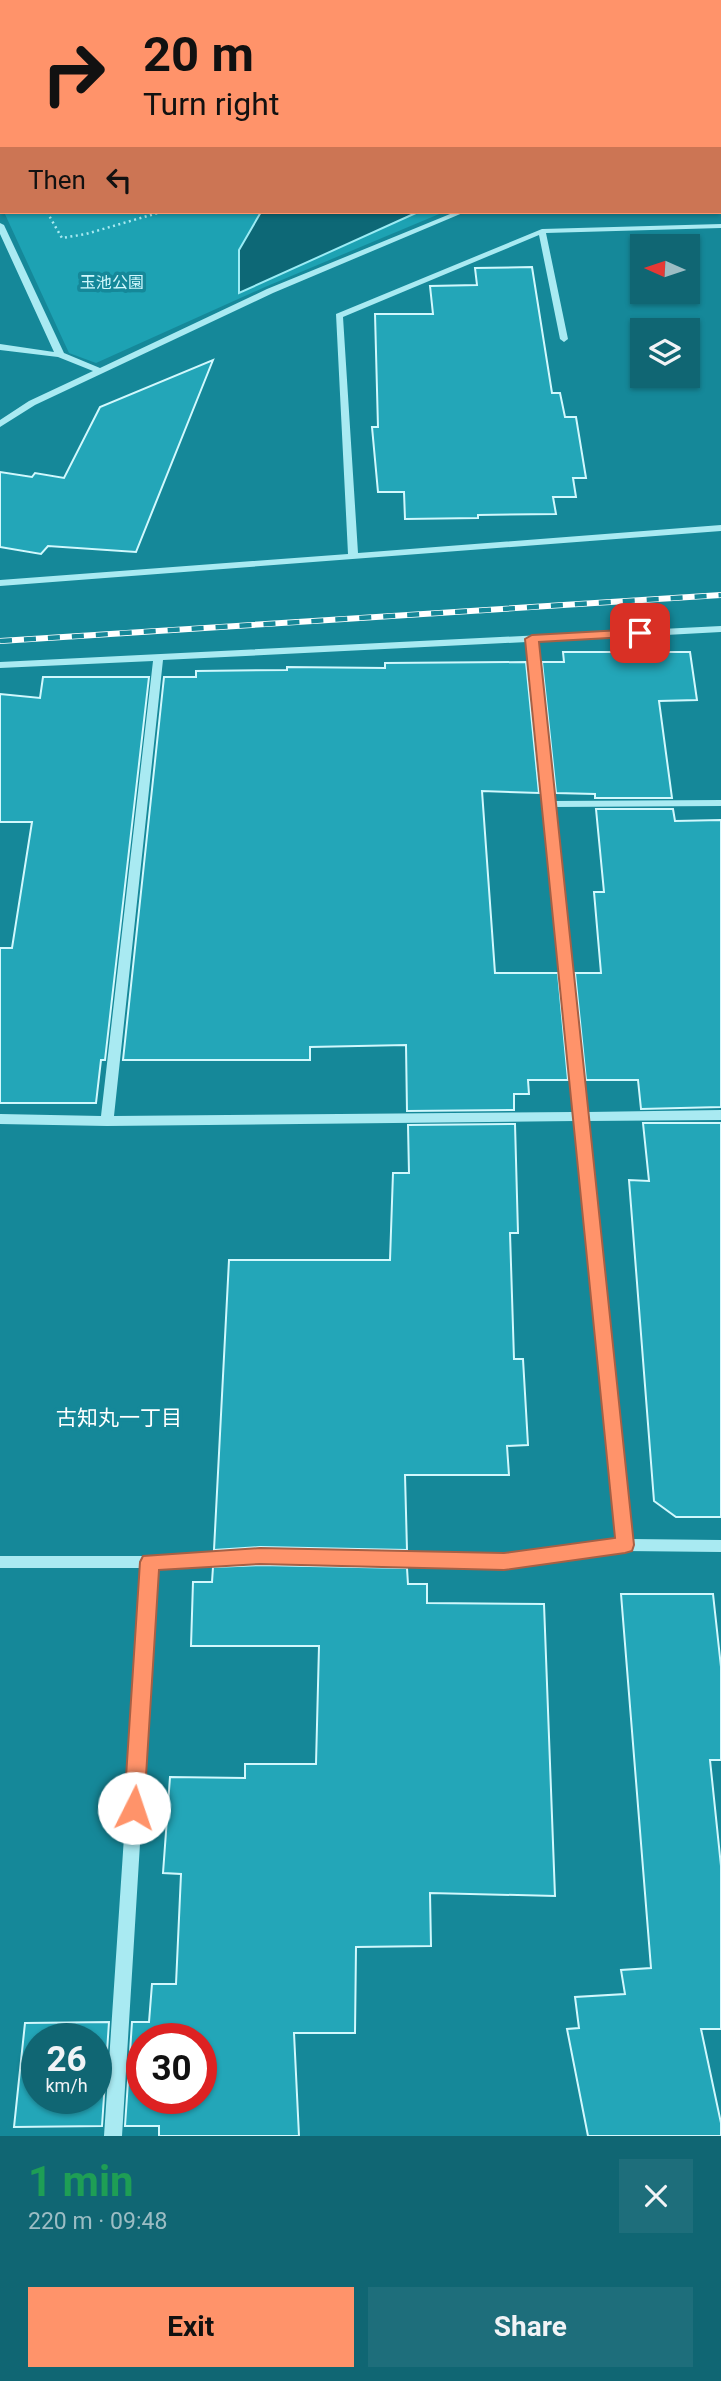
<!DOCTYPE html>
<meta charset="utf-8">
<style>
body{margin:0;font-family:Roboto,"Noto Sans JP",sans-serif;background:#1e6e7b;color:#f1f3f6;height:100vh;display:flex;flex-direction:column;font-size:26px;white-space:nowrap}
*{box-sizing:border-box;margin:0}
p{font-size:23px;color:#9cbdc4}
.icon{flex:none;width:38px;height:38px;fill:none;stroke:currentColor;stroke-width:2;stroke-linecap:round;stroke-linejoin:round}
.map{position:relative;height:2136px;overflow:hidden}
.panel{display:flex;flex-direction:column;background:#106673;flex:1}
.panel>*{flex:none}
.guide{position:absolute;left:0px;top:0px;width:721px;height:214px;box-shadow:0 2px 5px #0004;background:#ff936a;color:#111;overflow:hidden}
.needle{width:46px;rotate:273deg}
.tools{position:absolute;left:630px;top:234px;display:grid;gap:14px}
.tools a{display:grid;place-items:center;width:70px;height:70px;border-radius:0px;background:#106673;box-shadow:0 2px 5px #0004;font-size:35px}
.speed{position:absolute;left:21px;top:2023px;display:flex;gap:14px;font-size:35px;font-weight:700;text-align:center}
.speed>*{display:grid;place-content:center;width:91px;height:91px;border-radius:50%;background:#106673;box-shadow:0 2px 5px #0004;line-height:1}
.speed small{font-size:18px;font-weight:400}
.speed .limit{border:10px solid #d22;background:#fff;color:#111}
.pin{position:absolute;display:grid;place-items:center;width:60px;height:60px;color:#fff;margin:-30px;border-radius:14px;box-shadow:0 4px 10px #0006}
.me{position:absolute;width:77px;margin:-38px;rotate:4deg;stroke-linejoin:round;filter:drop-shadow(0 0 5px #0008)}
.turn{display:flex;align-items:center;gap:24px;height:147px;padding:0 28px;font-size:32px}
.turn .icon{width:91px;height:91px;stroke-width:2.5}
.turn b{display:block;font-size:49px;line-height:60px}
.then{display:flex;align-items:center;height:66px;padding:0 28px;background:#0003;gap:14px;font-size:26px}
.round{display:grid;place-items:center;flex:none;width:74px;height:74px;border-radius:0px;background:#1e6e7b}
.headline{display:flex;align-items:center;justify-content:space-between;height:119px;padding:0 28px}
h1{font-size:42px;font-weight:700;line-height:52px;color:#1e9e55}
.cta{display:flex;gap:14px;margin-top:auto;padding:14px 28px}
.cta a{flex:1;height:80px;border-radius:0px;background:#ff936a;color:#111;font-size:28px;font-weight:700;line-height:80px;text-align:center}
.cta a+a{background:#1e6e7b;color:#f1f3f6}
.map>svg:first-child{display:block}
.green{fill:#1da2b3}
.water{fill:#0d6876;stroke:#9becf5;stroke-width:2}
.building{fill:#23a6b8;stroke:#d1f8fd;stroke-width:2;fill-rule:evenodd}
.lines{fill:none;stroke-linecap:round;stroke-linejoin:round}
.path{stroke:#a9eaf2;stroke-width:2.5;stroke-dasharray:2 3.5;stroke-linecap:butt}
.minor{fill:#a9eaf2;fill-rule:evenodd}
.rail-casing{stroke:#fff;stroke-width:6}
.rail{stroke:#158899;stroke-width:4.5;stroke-dasharray:12;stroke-linecap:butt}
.route{fill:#ff936a;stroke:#a66045;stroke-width:2}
.labels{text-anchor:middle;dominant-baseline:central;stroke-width:7;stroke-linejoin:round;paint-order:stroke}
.far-park-label{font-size:16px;fill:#d1f8fd;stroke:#158899}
.neighbourhood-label{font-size:21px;fill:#fff;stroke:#158899}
</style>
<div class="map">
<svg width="721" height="2136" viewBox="0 0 721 2136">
<rect width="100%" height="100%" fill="#158899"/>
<g class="green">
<path d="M0,0h324l3,2h-325v204z"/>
<path d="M4,212h440l-179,75 -169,76 -27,-10z"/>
</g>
<path class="water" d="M261,212h157l-179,81v-43z"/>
<g class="building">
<path d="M532,267l20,126h8l5,24h11l10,61h-13l3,19h-23l3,17 -78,1v3l-73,1 -1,-27h-26l-6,-65h6l-3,-113h58l-3,-28 47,-1 -2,-17z"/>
<path d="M213,360l-77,192 -88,-6 -7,8 -41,-7v-75l32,5 3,-4 29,5 36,-71z"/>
<path d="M563,652h127l7,48 -38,1 13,97h-77v-4l-39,-1 -14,-131h22z"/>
<path d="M526,662l13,131 -57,-2 13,182h63l10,107h-40l1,14h-15v16l-107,1 -1,-66 -96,2v13h-187l41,-383h32v-6l91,-1v-3l98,1v-5z"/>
<path d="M43,677h106l-44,383h-4l-5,43h-96v-155h12l20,-126h-32v-128l40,4z"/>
<path d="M596,809h77l2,12 46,-1v287l-80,2 -3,-29h-52l-11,-107h26l-7,-81h10z"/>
<path d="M643,1123h78v394h-45l-22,-16 -25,-321 20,1z"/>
<path d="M515,1124l3,109h-8l4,126h9l5,86 -21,1 2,29h-104l2,75 -147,-3 -46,3 15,-290h161l3,-87h16l-1,-48z"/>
<path d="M260,1565l147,3 1,16h19v19l117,1 11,292 -125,-3 1,53 -75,1 -1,86h-61l5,103h-140v-10h-34l7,-104h17l3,-38h24l5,-110 -18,-1 7,-96 75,1v-14h71l3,-118h-128l2,-64h19l1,-15zM142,2039h59v59h-59z"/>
<path d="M621,1594h92l8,73v93h-11l11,106v163h-20l20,94v13h-133l-21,-107 12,-1 -4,-31 50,-3 -4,-24 30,-2z"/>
<path d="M109,2022l-7,104 -88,1 11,-104zM37,2039h59v59h-59z"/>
</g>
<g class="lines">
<g class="path">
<path d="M236,2l4,-2"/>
<path d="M0,72l2,-5"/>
<path d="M0,126l2,10"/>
<path d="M47,212l15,26 24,-4 75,-22"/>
</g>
<g class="minor">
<path d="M330,0h8l1,2h-8z"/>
<path d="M652,0h7l-8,2z"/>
<rect x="719" y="33" width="2" height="4"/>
<path d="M719,61h2l-2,5z"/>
<rect x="719" y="125" width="2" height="4"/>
<rect x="719" y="171" width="2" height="10"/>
<path d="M455,212h10l-192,81 -238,112 -35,22v-7l29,-19 64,-30 -35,-14 -58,-7v-6l54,8 -54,-118v-11l4,2 60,128 36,15 167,-79z"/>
<path d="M721,224v4l-175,5 22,106 -4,3 -4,-3 -21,-104 -196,82 15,236 363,-28v6l-721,55v-6l348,-26 -12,-240 206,-85z"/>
<path d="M721,626v6l-184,10 17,159 167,-1v6l-166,1 32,305 134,-2v10l-133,1 44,418 89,1v12l-96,-1 -121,16 -244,-5 -103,6 -35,568h-18l38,-568h-142v-12h150l110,-6 244,5 113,-15 -42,-419 -468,5 -107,-2v-10l101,2 52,-455 -153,7v-6zM527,642l16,160 -1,2 2,3 30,305 -460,4 49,-456z"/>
</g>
<g class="rail-casing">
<path id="rail" d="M0,641l721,-46"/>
</g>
<use href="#rail" class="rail"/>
</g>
<path class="route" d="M640,629l4,1v6l-105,6 95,903 -2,6 -7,2 -121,17 -244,-6 -101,6 -15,238 -3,7 -7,3 -7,-3 -3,-7 16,-246 3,-6 117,-8 244,5 111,-15 -90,-899 7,-4z"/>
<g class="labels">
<g class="far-park-label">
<text x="112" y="282">玉池公園</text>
</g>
<g class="neighbourhood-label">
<text x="119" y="1418">古知丸一丁目</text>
</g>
</g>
</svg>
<div class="tools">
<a><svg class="needle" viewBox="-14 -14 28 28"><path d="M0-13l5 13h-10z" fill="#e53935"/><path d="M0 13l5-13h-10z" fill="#9cbdc4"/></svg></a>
<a><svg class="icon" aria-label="layers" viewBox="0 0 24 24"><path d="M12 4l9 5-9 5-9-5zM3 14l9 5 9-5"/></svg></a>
</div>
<div class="speed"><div>26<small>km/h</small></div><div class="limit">30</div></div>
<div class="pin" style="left:640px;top:633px;background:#d93025"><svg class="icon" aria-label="arrive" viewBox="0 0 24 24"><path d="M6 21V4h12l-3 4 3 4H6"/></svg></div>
<svg class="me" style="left:134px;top:1808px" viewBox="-20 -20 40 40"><circle r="19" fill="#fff"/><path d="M0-13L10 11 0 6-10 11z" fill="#ff936a"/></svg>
<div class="guide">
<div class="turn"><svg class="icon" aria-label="right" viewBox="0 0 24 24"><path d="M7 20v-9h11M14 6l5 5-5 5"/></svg><div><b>20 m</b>Turn right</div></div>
<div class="then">Then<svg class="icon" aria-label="left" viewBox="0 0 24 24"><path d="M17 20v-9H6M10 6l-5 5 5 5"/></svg></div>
</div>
</div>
<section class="panel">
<div class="headline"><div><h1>1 min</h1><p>220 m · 09:48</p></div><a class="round"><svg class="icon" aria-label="close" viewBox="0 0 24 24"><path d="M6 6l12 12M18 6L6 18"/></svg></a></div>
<div class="cta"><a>Exit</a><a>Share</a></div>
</section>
